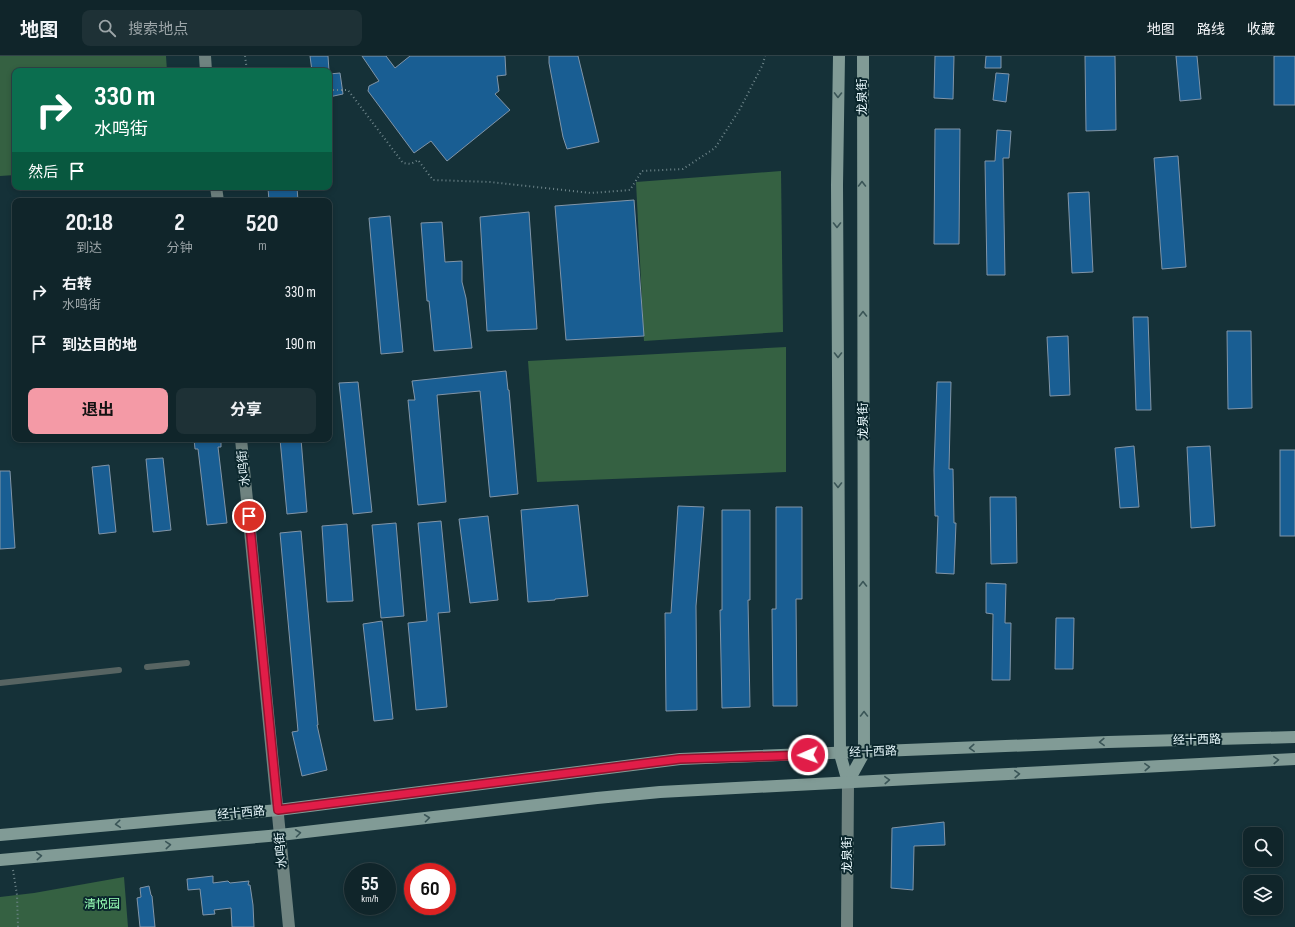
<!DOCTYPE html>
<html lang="zh">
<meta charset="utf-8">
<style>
body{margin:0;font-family:"Sofia Sans Condensed","Noto Sans SC",sans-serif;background:#1e3136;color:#f1f3f6;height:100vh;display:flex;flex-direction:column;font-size:15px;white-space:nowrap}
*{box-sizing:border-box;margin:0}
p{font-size:13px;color:#9ca5a8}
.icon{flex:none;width:22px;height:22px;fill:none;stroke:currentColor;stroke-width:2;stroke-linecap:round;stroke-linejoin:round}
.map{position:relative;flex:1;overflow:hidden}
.details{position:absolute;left:12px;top:142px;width:320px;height:244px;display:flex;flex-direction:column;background:#10252a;border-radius:8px;box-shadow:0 2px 6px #0003,0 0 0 1px #304247}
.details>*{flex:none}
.hud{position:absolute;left:12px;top:12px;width:320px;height:122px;border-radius:8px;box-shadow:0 2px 6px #0003,0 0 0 1px #304247;background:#0b6e4f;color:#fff;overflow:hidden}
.fabs{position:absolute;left:1243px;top:771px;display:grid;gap:8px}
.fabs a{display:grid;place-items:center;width:40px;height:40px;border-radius:8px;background:#10252a;box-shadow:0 2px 6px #0003,0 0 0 1px #304247;font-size:20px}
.speed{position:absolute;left:344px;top:807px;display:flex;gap:8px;font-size:20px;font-weight:700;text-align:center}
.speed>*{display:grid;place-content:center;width:52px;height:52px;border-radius:50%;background:#10252a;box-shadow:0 2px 6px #0003,0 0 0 1px #304247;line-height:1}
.speed small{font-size:10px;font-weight:400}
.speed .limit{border:6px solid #d22;background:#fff;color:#111}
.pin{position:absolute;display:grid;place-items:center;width:34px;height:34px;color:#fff;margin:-17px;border:2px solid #fff;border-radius:50%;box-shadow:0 1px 4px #0007}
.me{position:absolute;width:44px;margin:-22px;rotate:268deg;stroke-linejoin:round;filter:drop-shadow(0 0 3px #0008)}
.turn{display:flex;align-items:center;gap:14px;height:84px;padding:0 16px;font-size:18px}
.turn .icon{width:52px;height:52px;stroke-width:2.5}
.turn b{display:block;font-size:28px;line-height:34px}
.then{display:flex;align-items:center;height:38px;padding:0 16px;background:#0003;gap:8px;font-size:15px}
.eta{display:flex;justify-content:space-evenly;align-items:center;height:68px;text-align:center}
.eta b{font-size:24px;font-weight:700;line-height:28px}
.button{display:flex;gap:8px;margin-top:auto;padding:8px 16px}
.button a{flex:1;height:46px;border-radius:8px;background:#f49aa6;color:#111;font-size:16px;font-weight:700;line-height:46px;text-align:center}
.button a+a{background:#1e3136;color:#f1f3f6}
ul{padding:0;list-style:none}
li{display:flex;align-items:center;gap:12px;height:52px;padding:0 16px}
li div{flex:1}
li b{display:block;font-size:15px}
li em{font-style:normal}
header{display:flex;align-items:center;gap:24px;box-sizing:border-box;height:56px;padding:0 20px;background:#10252a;border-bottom:1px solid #304247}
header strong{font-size:19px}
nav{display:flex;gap:22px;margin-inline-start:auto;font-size:14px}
.search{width:280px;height:36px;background:#1e3136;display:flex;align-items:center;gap:10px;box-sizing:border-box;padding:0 14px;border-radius:8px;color:#9ca5a8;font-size:15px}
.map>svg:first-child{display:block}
.green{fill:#356142}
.building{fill:#195e93;stroke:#8195a8}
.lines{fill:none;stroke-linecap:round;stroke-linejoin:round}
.path{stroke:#6f868b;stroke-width:2;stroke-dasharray:1 3;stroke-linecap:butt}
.lane{stroke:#576462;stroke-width:6}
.secondary{stroke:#6f8380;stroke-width:12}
.primary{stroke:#819b96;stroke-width:12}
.oneway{stroke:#3a5557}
.route-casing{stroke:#92132f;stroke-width:10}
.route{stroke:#e11d48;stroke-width:7}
.labels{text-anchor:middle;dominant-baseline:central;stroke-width:4;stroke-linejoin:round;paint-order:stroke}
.street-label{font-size:12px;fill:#e7f7fb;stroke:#0b272d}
.park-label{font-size:12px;fill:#97feb6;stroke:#0b272d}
</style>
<header>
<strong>地图</strong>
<div class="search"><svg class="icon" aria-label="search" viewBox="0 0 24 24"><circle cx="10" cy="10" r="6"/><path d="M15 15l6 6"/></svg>搜索地点</div>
<nav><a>地图</a><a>路线</a><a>收藏</a></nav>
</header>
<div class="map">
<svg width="1295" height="871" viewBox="0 0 1295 871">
<rect width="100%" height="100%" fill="#153138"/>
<g class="green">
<path d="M0,0h166l1,15h-152v104l-15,1z"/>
<path d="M781,115l2,161 -139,9 -8,-159z"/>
<path d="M786,291v125l-249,10 -9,-121z"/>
<path d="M124,821l4,50h-128v-30l34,-4z"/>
</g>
<g class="building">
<path d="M310,0h18l1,15h-17z"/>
<path d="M362,0h24l9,12 15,-12h95l1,19 -9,1 2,15 -4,3 15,16 -63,51 -16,-20 -17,12 -46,-62 1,-5 10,-5z"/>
<path d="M549,0h29l21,86 -32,7 -4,-12 -14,-74z"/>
<path d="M935,0h19l-1,43 -19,-1z"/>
<path d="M986,0h15v12h-16z"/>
<path d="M1085,0h30l1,74 -30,1z"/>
<path d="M1176,0h21l4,43 -21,2z"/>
<rect x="1274" y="0" width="21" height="49"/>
<path d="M340,17l3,21 -14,3v-23z"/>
<path d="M996,17l13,1 -3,28 -13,-2z"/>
<path d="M935,73h25l-1,115h-25z"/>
<path d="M997,74l14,1 -2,27h-6l2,117h-18l-2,-114h10z"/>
<path d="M1178,100l8,111 -24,2 -8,-111z"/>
<path d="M297,131l1,14h-29l-1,-13z"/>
<path d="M1089,136l4,80 -21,1 -4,-80z"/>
<path d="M634,144l10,136 -78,4 -11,-134z"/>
<path d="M529,156l8,117 -50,2 -7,-114z"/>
<path d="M390,160l13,136 -22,2 -12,-136z"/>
<path d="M442,166l3,40 17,-1v21l4,16 6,50 -38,3 -5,-50h-2l-6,-78z"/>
<path d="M1133,261h15l3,93h-15z"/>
<path d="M1227,275h24l1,77 -24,1z"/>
<path d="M1068,280l2,59 -20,1 -3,-59z"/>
<path d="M506,315l2,19h1l9,104 -28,3 -10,-106 -43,4 9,107 -28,3 -10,-105h7l-3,-19z"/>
<path d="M358,326l14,130 -19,2 -14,-131z"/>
<path d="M937,326h14l-2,87h4l1,54h2l-2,51 -18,-1 2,-57h-3l-1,-46z"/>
<path d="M194,383h27v8h-3l9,76 -20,2 -9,-76h-3z"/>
<path d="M280,383h21l6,73 -20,2z"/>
<path d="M1134,390l5,61 -19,1 -5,-60z"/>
<path d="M1210,390l5,80 -24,2 -4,-81z"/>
<rect x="1280" y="394" width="15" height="86"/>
<path d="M163,402l8,72 -18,2 -7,-73z"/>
<path d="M109,409l7,67 -17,2 -7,-67z"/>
<path d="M0,415h10l5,77 -15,1z"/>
<path d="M990,441h26l1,66 -26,1z"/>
<path d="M578,449l10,91 -33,3v1l-27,2 -7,-92z"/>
<path d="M678,450l26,1 -8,99 1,104 -31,1 -1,-98h6z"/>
<path d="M776,451h26v92h-6l1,107h-24l-1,-97h4z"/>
<path d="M722,454h28v90h-2l2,107 -28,1 -2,-98h2z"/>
<path d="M488,460l10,84 -28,3 -11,-84z"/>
<path d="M441,465l9,91 -12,1 9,94 -31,3 -8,-87 19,-2 -9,-98z"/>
<path d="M396,467l8,93 -23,2 -9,-93z"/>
<path d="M347,468l6,77 -26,1 -5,-76z"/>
<path d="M301,475l17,194h-1l10,45 -25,6 -10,-44 6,-1 -18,-198z"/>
<path d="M986,527l20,1 -1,39h6l-1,57h-18l1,-66 -7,-1z"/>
<path d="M1056,562h18l-1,51h-18z"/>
<path d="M382,565l11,98 -19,2 -11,-97z"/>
<path d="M944,766l1,23 -31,1 -1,44 -22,-2 1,-60z"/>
<path d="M213,820v7l15,-2 2,2 19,-2 -1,4h2l3,20 1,22h-22l-1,-19 -17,2 1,4 -12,1 -3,-26 -12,1 -1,-11z"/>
<path d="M149,830l2,9 1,1 3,31h-15l-3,-29 4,-1 -1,-9z"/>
</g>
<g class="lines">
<g class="path">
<path d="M245,0l2,15"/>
<path d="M329,34h19l55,73 8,1 7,-4 15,20 57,2 101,11 39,-3 12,-19 41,-2 32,-21 25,-39 23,-45 2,-8"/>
<path d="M13,814l4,25 1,32"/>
</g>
<g class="lane">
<path d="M147,611l40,-4"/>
<path d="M0,627l119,-13"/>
</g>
<g class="secondary">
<path d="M205,0l1,15"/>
<path d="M216,131l2,14"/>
<path d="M241,383l48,488"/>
<path d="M847,871l1,-145"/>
</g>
<g class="primary">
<path d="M839,0l-2,129 3,569 8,28"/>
<path d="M848,726l16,-29 -1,-697"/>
<path d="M0,779l278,-25 402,-51 428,-17 187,-5"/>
<path d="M0,804l280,-25 317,-37 63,-6 635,-33"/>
</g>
</g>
<defs><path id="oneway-chevron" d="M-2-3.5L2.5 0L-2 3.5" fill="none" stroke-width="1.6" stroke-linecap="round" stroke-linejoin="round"/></defs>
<g class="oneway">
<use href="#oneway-chevron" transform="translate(838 39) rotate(91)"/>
<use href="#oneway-chevron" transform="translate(862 128) rotate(-90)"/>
<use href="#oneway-chevron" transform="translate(837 169) rotate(90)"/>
<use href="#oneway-chevron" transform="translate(863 258) rotate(-90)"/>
<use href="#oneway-chevron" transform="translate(838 299) rotate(90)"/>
<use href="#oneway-chevron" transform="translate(838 429) rotate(90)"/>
<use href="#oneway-chevron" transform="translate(863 528) rotate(-90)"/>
<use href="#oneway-chevron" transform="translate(864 658) rotate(-90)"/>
<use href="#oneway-chevron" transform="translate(1102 686) rotate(178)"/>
<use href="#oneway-chevron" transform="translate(972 692) rotate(177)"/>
<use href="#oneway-chevron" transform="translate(1276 704) rotate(-3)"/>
<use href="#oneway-chevron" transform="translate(1147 711) rotate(-3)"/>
<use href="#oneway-chevron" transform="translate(1017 718) rotate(-3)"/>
<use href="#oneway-chevron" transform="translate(887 724) rotate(-3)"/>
<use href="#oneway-chevron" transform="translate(427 762) rotate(-7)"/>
<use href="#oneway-chevron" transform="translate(118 768) rotate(175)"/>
<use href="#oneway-chevron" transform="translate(298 777) rotate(-7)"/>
<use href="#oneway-chevron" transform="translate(168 789) rotate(-5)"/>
<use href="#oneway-chevron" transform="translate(39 800) rotate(-5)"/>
</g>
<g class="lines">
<g class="route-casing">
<path id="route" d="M249,460l29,294 402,-51 128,-4"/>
</g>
<use href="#route" class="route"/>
</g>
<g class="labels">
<g class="street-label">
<text transform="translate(862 41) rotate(-90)">龙泉街</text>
<text transform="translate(863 365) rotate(-90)">龙泉街</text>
<text transform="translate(244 412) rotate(-96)">水鸣街</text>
<text transform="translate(1197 684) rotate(-1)">经十西路</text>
<text transform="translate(873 696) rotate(-2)">经十西路</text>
<text transform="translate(241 757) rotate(-5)">经十西路</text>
<text transform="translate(281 794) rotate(-95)">水鸣街</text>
<text transform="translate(847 799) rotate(-90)">龙泉街</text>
</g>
<g class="park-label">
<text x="102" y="848">清悦园</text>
</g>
</g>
</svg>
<div class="fabs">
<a><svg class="icon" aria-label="search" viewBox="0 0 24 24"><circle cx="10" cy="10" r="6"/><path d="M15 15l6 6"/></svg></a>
<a><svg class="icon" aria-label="layers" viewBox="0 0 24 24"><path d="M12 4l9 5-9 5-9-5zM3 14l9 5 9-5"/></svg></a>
</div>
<div class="speed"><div>55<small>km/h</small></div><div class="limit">60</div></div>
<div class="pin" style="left:249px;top:460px;background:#d93025"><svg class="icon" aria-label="arrive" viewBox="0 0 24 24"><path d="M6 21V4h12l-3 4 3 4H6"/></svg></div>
<svg class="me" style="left:808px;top:699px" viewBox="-20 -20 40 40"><circle r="17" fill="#e11d48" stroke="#fff" stroke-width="3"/><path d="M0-11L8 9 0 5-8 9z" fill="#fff"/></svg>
<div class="hud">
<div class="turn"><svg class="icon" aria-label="right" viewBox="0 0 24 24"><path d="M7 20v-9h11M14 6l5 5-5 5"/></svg><div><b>330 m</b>水鸣街</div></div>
<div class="then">然后<svg class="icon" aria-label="arrive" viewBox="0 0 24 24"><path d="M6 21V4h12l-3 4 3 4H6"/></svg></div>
</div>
<section class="details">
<div class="eta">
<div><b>20:18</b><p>到达</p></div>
<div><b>2</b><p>分钟</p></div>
<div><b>520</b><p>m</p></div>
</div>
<ul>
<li><svg class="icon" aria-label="right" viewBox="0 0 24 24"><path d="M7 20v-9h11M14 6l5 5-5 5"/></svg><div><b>右转</b><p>水鸣街</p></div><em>330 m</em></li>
<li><svg class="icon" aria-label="arrive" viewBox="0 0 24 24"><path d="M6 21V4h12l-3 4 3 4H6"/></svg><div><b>到达目的地</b></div><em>190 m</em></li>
</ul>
<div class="button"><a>退出</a><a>分享</a></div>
</section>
</div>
